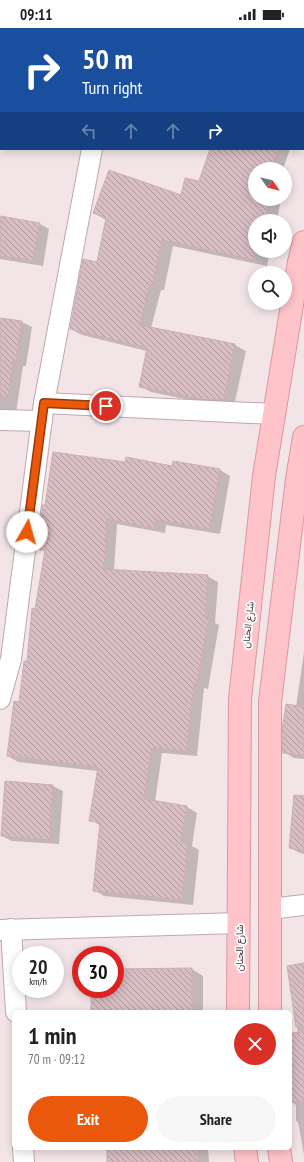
<!DOCTYPE html>
<meta charset="utf-8">
<style>
body{margin:0;font-family:"PT Sans Narrow",Vazirmatn,sans-serif;background:#f6f6f6;color:#222;height:100vh;display:flex;flex-direction:column;font-size:15px;white-space:nowrap}
*{box-sizing:border-box;margin:0}
p{font-size:13px;color:#767676}
.icon{flex:none;width:22px;height:22px;fill:none;stroke:currentColor;stroke-width:2;stroke-linecap:round;stroke-linejoin:round}
.map{position:relative;flex:1;overflow:hidden}
.details{position:absolute;left:12px;top:982px;width:280px;height:140px;display:flex;flex-direction:column;background:#fff;border-radius:6px;box-shadow:0 2px 10px #0003}
.details>*{flex:none}
.top-card{position:absolute;left:0px;top:0px;width:304px;height:122px;box-shadow:0 2px 10px #0003;background:#1a4fa0;color:#fff;overflow:hidden}
.needle{width:26px;rotate:124deg}
.tools{position:absolute;left:248px;top:134px;display:grid;gap:8px}
.tools a{display:grid;place-items:center;width:44px;height:44px;border-radius:50%;background:#fff;box-shadow:0 2px 10px #0003;font-size:20px}
.speed{position:absolute;left:12px;top:918px;display:flex;gap:8px;font-size:20px;font-weight:700;text-align:center}
.speed>*{display:grid;place-content:center;width:52px;height:52px;border-radius:50%;background:#fff;box-shadow:0 2px 10px #0003;line-height:1}
.speed small{font-size:10px;font-weight:400}
.speed .limit{border:6px solid #d22;background:#fff;color:#111}
.pin{position:absolute;display:grid;place-items:center;width:34px;height:34px;color:#fff;margin:-17px;border:2px solid #fff;border-radius:50%;box-shadow:0 1px 4px #0007}
.me{position:absolute;width:44px;margin:-22px;rotate:7deg;stroke-linejoin:round;filter:drop-shadow(0 0 3px #0008)}
.turn{display:flex;align-items:center;gap:14px;height:84px;padding:0 16px;font-size:18px}
.turn .icon{width:52px;height:52px;stroke-width:2.5}
.turn b{display:block;font-size:28px;line-height:34px}
.lanes{display:flex;align-items:center;height:38px;padding:0 16px;background:#0003;justify-content:center;gap:20px;direction:ltr}
.lanes .off{opacity:.35}
.round{display:grid;place-items:center;flex:none;width:42px;height:42px;border-radius:21px;background:#f6f6f6}
.overview{display:flex;align-items:center;justify-content:space-between;height:68px;padding:0 16px}
h1{font-size:24px;font-weight:600;line-height:30px}
.primary-button{display:flex;gap:8px;margin-top:auto;padding:8px 16px}
.primary-button a{flex:1;height:46px;border-radius:24px;background:#ea580c;color:#fff;font-size:16px;font-weight:600;line-height:46px;text-align:center}
.primary-button a+a{background:#f6f6f6;color:#222}
.status{display:flex;justify-content:space-between;align-items:center;height:28px;padding:0 20px;background:#fff;direction:ltr}
.status svg{height:11px;fill:currentColor}
.map>svg:first-child{display:block}
.shadow{fill:#0003}
.building{fill:url(#building-back-hatch);stroke:#d0adb5}
.lines{fill:none;stroke-linecap:round;stroke-linejoin:round}
.minor-casing{stroke:#bfa8ac;stroke-width:22}
.secondary-casing{stroke:#db979f;stroke-width:24}
.minor{stroke:#fff;stroke-width:20}
.secondary{stroke:#ffc4c9;stroke-width:22}
.route-casing{stroke:#983908;stroke-width:10}
.route{stroke:#ea580c;stroke-width:7}
.labels{text-anchor:middle;dominant-baseline:central;stroke-width:3.5;stroke-linejoin:round;paint-order:stroke}
.street-label{font-size:10px;fill:#463539;stroke:#fff}
</style>
<div class="status"><b>09:11</b><svg viewBox="0 0 49 12"><path d="M0 12V9h3v3zM5 12V6h3v6zM10 12V3h3v9zM15 12V0h3v12zM26 1h20v11H26zM47 4h2v5h-2z"/></svg></div>
<div class="map">
<svg width="304" height="1134" viewBox="0 0 304 1134">
<defs>
<pattern id="building-back-hatch" width="6" height="6" patternUnits="userSpaceOnUse"><rect width="6" height="6" fill="#d8bdc4"/><path d="M-1 5l2 2M0 0l6 6M5-1l2 2" fill="none" stroke="#b19aa0"/></pattern>
</defs>
<rect width="100%" height="100%" fill="#f3e5e7"/>
<g class="shadow">
<path d="M102,0h202l-1,80v-79h-201z"/>
<path d="M211,121h79l-7,20h-28v30h19l6,5 -3,17h-22v30h15l-3,15 -94,-20 -9,44h-3l-10,38 84,17 11,6 -12,55 -21,-1 -62,-13 -11,-6 7,-35 -65,-16 -11,-6 27,-66 8,-43 -12,-7 88,-16 17,-14z"/>
<path d="M0,189l40,7 9,5 -6,37 -43,-7z"/>
<path d="M0,291l22,3 10,5 -6,39h-3l-7,47 -16,-1z"/>
<path d="M125,435l95,7 10,6 -10,58 -54,-9 -1,8 -48,-9 -3,47 93,5 11,6 -3,41 4,2 -11,64 -4,-1 -7,68 -35,-3 -7,49 32,5 10,6 -5,33 7,4 -6,55 -89,-9 -10,-6 7,-64 -10,-6 7,-49 -80,-9 -10,-6 20,-94 18,-110 -5,-3z"/>
<path d="M304,624v107l-10,-1 -10,-6 12,-45z"/>
<path d="M6,754l47,4 10,5 -4,53 -47,-3 -10,-5z"/>
<path d="M304,780v46l-4,-1 -10,-5z"/>
<path d="M304,936v191l-6,-33 -2,-1v-16l-6,-4v-19h4l4,-48 -10,-68z"/>
<path d="M192,941l11,7v36h-111v-23h23v-19z"/>
<path d="M108,1120h100l1,14h-101z"/>
</g>
<g class="building">
<path d="M210,121h68l-7,20h-16v30h14l-4,22h-10v39l-93,-20 -9,45 -3,-1 -10,41 95,19 -11,56 -23,-1 -62,-12 8,-39 -77,-19 13,-70 14,3 9,-44 -13,-5 16,-43 72,25 4,-17 14,3z"/>
<path d="M0,188l40,7 -7,38 -33,-5z"/>
<path d="M0,290l22,3 -6,40h-3l-5,36 -8,-1z"/>
<path d="M53,424l72,10 1,-5 46,9 1,-5 47,8 -10,60 -54,-9 -2,8 -47,-9 -2,40 -2,10 105,6 -3,42 4,1 -12,66 -3,-1 -7,68 -35,-3 -8,51 43,7 -6,36 7,1 -6,57 -89,-9 7,-69 -11,-1 9,-54 -91,-11 7,-55 5,1 5,-41h3l5,-53 3,1 10,-59h-5l2,-41v-4h3z"/>
<path d="M286,676l18,3v48l-22,-2v-23z"/>
<path d="M5,753l48,4 -3,55 -49,-4z"/>
<path d="M294,767l10,1v54l-15,-2z"/>
<path d="M304,935v63l-8,1 -9,-61z"/>
<path d="M192,940v44h-101v-23h24v-20z"/>
<path d="M304,1004v69l-14,1v-21h3l-3,-48z"/>
<rect x="107" y="1120" width="91" height="14"/>
</g>
<g class="lines">
<g class="minor-casing">
<g id="minor">
<path d="M1,0l6,1"/>
<path d="M85,1v-1"/>
<path d="M44,375l230,11"/>
<path d="M0,392l42,1"/>
<path d="M0,671l11,-40 33,-256 48,-254"/>
<path d="M270,881l34,-4"/>
<path d="M11,901l5,83"/>
<path d="M0,902l239,-7"/>
<path d="M23,1120l1,14"/>
</g>
</g>
<g class="secondary-casing">
<g id="secondary">
<path d="M238,984l2,-313 24,-223 35,-214 5,-20"/>
<path d="M270,984v-310l27,-223 7,-42"/>
<path d="M245,1120l2,14"/>
<path d="M279,1120l2,14"/>
</g>
</g>
<use href="#minor" class="minor"/>
<use href="#secondary" class="secondary"/>
</g>
<g class="lines">
<g class="route-casing">
<path id="route" d="M27,504l17,-129 62,3"/>
</g>
<use href="#route" class="route"/>
</g>
<g class="labels">
<g class="street-label">
<text transform="translate(248 597) rotate(-84)">شارع الحنان</text>
<text transform="translate(239 920) rotate(-90)">شارع الحنان</text>
</g>
</g>
</svg>
<div class="tools">
<a><svg class="needle" viewBox="-14 -14 28 28"><path d="M0-13l5 13h-10z" fill="#e53935"/><path d="M0 13l5-13h-10z" fill="#767676"/></svg></a>
<a><svg class="icon" aria-label="sound" viewBox="0 0 24 24"><path d="M4 9h4l5-4v14l-5-4H4zM17 9q2 3 0 6"/></svg></a>
<a><svg class="icon" aria-label="search" viewBox="0 0 24 24"><circle cx="10" cy="10" r="6"/><path d="M15 15l6 6"/></svg></a>
</div>
<div class="speed"><div>20<small>km/h</small></div><div class="limit">30</div></div>
<div class="pin" style="left:106px;top:378px;background:#d93025"><svg class="icon" aria-label="arrive" viewBox="0 0 24 24"><path d="M6 21V4h12l-3 4 3 4H6"/></svg></div>
<svg class="me" style="left:27px;top:504px" viewBox="-20 -20 40 40"><circle r="19" fill="#fff"/><path d="M0-13L10 11 0 6-10 11z" fill="#ea580c"/></svg>
<div class="top-card">
<div class="turn"><svg class="icon" aria-label="right" viewBox="0 0 24 24"><path d="M7 20v-9h11M14 6l5 5-5 5"/></svg><div><b>50 m</b>Turn right</div></div>
<div class="lanes"><svg class="icon off" aria-label="left" viewBox="0 0 24 24"><path d="M17 20v-9H6M10 6l-5 5 5 5"/></svg><svg class="icon off" aria-label="ahead" viewBox="0 0 24 24"><path d="M12 20V5M6 11l6-6 6 6"/></svg><svg class="icon off" aria-label="ahead" viewBox="0 0 24 24"><path d="M12 20V5M6 11l6-6 6 6"/></svg><svg class="icon" aria-label="right" viewBox="0 0 24 24"><path d="M7 20v-9h11M14 6l5 5-5 5"/></svg></div>
</div>
<section class="details">
<div class="overview"><div><h1>1 min</h1><p>70 m · 09:12</p></div><a class="round" style="background:#d93025;color:#fff"><svg class="icon" aria-label="close" viewBox="0 0 24 24"><path d="M6 6l12 12M18 6L6 18"/></svg></a></div>
<div class="primary-button"><a>Exit</a><a>Share</a></div>
</section>
</div>
